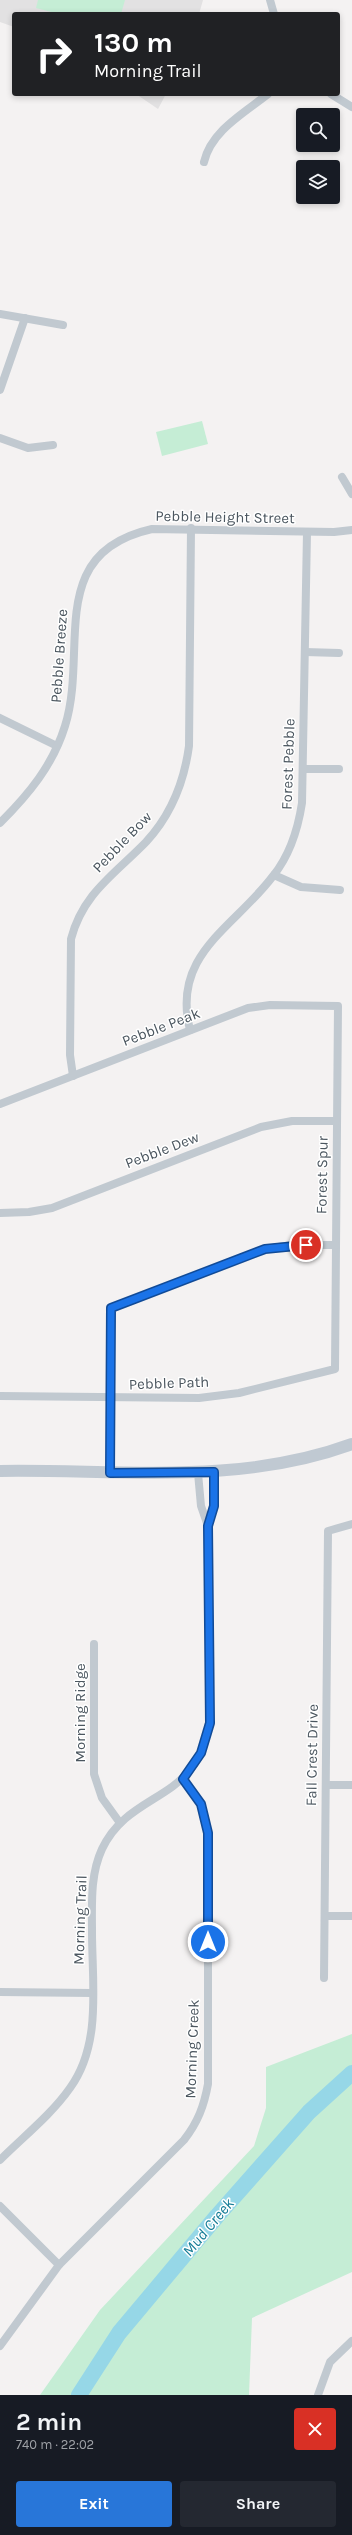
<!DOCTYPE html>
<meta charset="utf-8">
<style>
body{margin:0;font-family:Karla,sans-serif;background:#242831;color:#f1f3f6;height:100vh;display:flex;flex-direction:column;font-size:15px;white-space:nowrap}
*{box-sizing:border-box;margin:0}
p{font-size:13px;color:#9ea1a6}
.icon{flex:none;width:22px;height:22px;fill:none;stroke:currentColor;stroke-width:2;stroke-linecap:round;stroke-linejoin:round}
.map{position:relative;height:2395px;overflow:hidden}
.side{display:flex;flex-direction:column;background:#171b24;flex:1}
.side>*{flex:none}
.hud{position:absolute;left:12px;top:12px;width:328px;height:84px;border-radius:4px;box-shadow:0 2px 6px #0003;background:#202124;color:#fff;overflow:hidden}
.tools{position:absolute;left:296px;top:108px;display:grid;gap:8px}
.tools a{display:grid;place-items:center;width:44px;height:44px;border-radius:4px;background:#171b24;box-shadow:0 2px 6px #0003;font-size:20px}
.pin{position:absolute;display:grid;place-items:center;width:34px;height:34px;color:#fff;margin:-17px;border:2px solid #fff;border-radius:50%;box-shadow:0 1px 4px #0007}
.me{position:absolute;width:44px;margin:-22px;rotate:0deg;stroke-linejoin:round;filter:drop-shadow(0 0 3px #0008)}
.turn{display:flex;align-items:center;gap:14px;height:84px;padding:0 16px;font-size:18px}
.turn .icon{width:52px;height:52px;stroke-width:2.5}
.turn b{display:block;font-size:28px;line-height:34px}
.round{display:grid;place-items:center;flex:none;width:42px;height:42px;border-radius:4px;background:#242831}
.overview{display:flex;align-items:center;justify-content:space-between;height:68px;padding:0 16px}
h1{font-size:24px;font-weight:700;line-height:30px}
.button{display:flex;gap:8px;margin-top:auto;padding:8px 16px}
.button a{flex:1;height:46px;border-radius:4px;background:#2876d9;color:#fff;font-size:16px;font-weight:700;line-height:46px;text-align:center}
.button a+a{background:#242831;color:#f1f3f6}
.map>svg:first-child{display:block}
.education{fill:#e2e1e2}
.green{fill:#c5edd5}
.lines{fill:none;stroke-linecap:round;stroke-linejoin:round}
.river{stroke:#96d7e7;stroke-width:16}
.minor{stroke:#c1c9d0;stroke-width:8}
.secondary{stroke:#c0c9d2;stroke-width:12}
.route-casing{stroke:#114b97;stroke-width:10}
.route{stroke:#1a73e8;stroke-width:7}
.labels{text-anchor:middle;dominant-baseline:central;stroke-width:3;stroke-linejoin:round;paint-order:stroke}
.street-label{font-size:15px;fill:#4b565f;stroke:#fff}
.water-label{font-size:16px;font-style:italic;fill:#167d97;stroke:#fff}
</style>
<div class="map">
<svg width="352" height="2395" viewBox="0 0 352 2395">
<rect width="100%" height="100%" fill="#f4f2f2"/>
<g class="education">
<path d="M0,0h203l-4,14h-185v13l-14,-5z"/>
<path d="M136,94h30l-8,15z"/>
</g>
<g class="green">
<path d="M38,0h87l-4,14h-62l-23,-6z"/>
<path d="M202,421l6,23 -46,12 -6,-24z"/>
<path d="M352,2034v238l-100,46 -3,77h-209l60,-85 154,-164 12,-38v-41z"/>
</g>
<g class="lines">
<path class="river" d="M79,2395l40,-62 98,-117 92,-104 43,-39"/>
<g class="minor">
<path d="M270,0l4,14"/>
<path d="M331,94l21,13"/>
<path d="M204,162c7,-31 40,-49 64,-68"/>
<path d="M0,314l63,11"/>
<path d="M0,390l25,-72"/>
<path d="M0,438l28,10 25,-3"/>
<path d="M342,477l10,17"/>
<path d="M305,652l34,1"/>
<path d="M0,718l57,28"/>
<path d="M303,769h36"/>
<path d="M0,823c29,-29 53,-58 65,-97 24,-76 -21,-173 87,-197l182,3 18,-2"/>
<path d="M274,875l27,12 39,3"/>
<path d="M190,1030c-19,-76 44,-102 83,-154 17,-21 25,-47 29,-73l5,-271"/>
<path d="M73,1076l-3,-21 1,-116c12,-46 44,-65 75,-97 25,-27 38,-59 43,-96l2,-218"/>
<path d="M0,1104l248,-96 22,-3 68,1 -3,363 -96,24 -40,5 -199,-2"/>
<path d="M0,1213l29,-1 23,-4 209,-81 31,-6h44"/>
<path d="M110,1473l1,-165 154,-59 27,-4h43"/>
<path d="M198,1473l3,33 7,20"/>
<path d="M94,1644v130l8,24 18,25"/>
<path d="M326,1785h26"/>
<path d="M325,1916h27"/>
<path d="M324,1978l4,-447 24,-7"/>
<path d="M0,1992l92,1"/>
<path d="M0,2160c23,-23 51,-45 70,-72 32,-44 22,-104 22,-156 0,-28 -2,-57 10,-83 29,-62 102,-45 108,-136l-2,-187 6,-19v-35"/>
<path d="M0,2206l59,59"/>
<path d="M0,2346l59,-81 125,-125c14,-18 20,-34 24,-56v-251l-7,-29 -18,-25"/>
<path d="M318,2395l12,-33 22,-21"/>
</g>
<path class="secondary" d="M0,1471c118,-2 238,15 352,-27"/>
</g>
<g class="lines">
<g class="route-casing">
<path id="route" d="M208,1942v-109l-7,-29 -18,-25 18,-26 9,-30 -2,-197 6,-20v-34l-104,1 1,-165 154,-59 41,-4"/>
</g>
<use href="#route" class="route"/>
</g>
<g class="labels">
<g class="street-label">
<text transform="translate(225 517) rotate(1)">Pebble Height Street</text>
<text transform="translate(59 656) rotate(-86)">Pebble Breeze</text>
<text transform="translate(288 764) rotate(-88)">Forest Pebble</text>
<text transform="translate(122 842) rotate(-46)">Pebble Bow</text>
<text transform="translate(161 1027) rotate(-21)">Pebble Peak</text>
<text transform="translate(162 1150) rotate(-21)">Pebble Dew</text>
<text transform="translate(322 1175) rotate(-89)">Forest Spur</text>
<text transform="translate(169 1383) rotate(-2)">Pebble Path</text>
<text transform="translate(80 1713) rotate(-90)">Morning Ridge</text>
<text transform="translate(312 1755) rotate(-89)">Fall Crest Drive</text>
<text transform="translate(80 1920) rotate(-88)">Morning Trail</text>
<text transform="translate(192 2049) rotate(-88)">Morning Creek</text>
</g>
<g class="water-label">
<text transform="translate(208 2227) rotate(-50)">Mud Creek</text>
</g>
</g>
</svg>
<div class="tools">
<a><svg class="icon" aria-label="search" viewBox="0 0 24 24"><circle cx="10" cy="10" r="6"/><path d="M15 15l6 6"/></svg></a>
<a><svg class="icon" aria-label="layers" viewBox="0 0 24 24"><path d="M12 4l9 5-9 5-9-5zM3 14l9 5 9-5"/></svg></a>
</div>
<div class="pin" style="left:306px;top:1245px;background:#d93025"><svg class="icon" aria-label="arrive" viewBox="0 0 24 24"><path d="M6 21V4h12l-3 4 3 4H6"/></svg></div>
<svg class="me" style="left:208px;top:1942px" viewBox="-20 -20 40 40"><circle r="17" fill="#1a73e8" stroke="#fff" stroke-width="3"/><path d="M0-11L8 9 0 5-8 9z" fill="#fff"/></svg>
<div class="hud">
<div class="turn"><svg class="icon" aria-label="right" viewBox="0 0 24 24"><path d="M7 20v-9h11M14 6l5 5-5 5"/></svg><div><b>130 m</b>Morning Trail</div></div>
</div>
</div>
<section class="side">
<div class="overview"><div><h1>2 min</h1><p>740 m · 22:02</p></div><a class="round" style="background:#d93025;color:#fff"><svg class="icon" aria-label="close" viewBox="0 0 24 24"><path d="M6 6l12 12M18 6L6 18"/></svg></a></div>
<div class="button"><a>Exit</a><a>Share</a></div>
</section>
